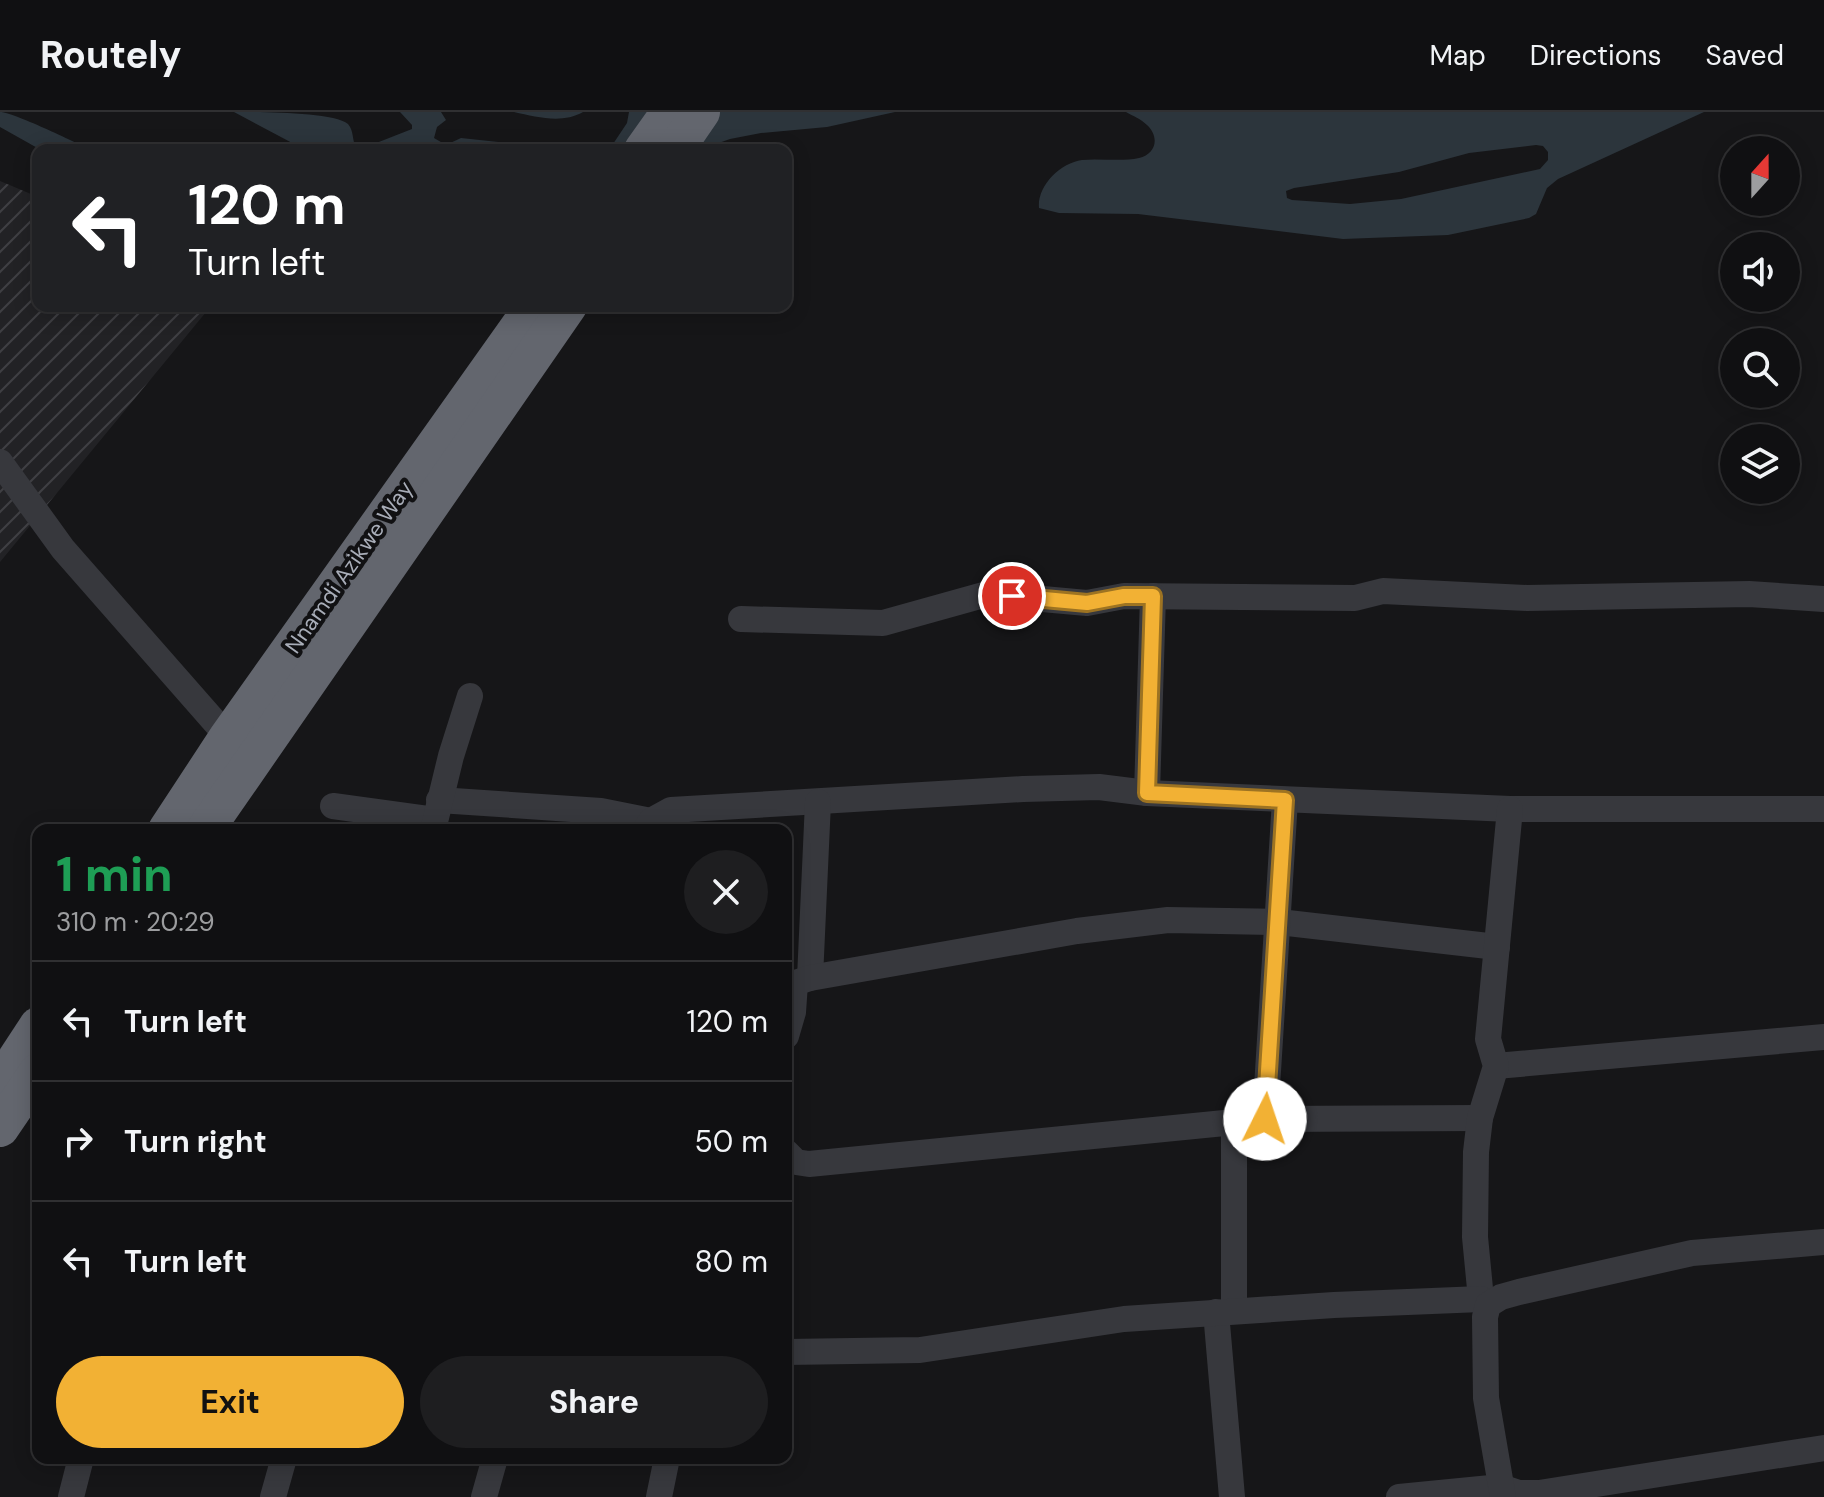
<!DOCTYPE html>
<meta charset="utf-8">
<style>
body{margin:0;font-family:"DM Sans",sans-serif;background:#1e1e20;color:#f1f3f6;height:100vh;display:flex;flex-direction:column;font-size:30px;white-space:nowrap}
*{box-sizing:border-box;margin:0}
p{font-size:26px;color:#9c9d9f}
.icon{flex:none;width:44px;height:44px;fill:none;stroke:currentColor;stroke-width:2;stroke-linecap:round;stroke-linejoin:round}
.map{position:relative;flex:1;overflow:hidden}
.drawer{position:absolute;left:32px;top:712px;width:760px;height:640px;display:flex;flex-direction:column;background:#101012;border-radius:16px;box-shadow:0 4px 20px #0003,0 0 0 2px #303032}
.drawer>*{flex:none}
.guide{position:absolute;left:32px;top:32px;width:760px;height:168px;border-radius:16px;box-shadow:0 4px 20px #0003,0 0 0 2px #303032;background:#202124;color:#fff;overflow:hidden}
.needle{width:52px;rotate:21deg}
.buttons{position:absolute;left:1720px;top:24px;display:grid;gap:16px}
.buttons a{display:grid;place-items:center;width:80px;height:80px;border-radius:50%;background:#101012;box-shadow:0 4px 20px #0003,0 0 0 2px #303032;font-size:40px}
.pin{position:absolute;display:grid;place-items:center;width:68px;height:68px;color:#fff;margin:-34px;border:4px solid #fff;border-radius:50%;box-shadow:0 2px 8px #0007}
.me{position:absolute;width:88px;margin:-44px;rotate:4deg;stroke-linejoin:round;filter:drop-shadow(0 0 6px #0008)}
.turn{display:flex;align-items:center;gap:28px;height:168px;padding:0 24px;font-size:36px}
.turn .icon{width:104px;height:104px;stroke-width:2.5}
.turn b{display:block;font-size:56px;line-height:68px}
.round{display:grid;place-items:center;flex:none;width:84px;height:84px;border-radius:42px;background:#1e1e20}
.overview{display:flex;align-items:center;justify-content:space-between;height:136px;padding:0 24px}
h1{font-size:48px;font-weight:700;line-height:60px;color:#1e9e55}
.cta{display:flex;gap:16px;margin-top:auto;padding:16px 24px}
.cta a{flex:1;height:92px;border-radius:48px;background:#f2b134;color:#111;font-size:32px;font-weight:700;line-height:92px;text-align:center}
.cta a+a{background:#1e1e20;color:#f1f3f6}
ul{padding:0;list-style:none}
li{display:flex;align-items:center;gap:24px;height:120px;padding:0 24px;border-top:2px solid #303032}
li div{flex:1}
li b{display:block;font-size:30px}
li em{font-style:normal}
header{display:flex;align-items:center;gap:48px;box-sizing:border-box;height:112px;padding:0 40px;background:#101012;border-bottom:2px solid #303032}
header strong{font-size:38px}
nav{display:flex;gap:44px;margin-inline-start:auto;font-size:28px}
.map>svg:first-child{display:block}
.industrial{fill:url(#industrial-furrows)}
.water{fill:#2c353c;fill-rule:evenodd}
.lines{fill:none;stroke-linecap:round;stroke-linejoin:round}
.minor{stroke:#37383d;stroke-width:26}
.highway{stroke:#63666e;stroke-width:38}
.route-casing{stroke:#9d7322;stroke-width:20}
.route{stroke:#f2b134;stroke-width:14}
.labels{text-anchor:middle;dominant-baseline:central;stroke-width:8;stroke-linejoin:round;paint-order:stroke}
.street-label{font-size:22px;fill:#a8adb8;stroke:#111113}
</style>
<header>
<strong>Routely</strong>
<nav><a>Map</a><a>Directions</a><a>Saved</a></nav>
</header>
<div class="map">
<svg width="1824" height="1385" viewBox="0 0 1824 1385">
<defs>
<pattern id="industrial-furrows" width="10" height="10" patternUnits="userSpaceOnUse" patternTransform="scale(2)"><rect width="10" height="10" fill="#222225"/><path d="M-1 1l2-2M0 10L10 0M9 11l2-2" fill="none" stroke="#3f3f43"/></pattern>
</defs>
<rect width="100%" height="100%" fill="#161618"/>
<path class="industrial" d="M0,69l38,16v109h173l-211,256z"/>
<g class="water">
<path d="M0,0c13,0 74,30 92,38h-51l-41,-23z"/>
<path d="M234,0c25,0 100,0 114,12 6,7 4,16 8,24l5,1 51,-20v-4l-12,-13h41l5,8 -9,7 -3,11 12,7 15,-7 110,12h-259l-16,-5z"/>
<path d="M514,0h69c-21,12 -46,5 -69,0z"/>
<path d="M629,0h266l-68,15 -66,6 -31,6 -31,11h-90l18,-27z"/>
<path d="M1126,0h578l-146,67 -11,9 -11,26 -7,4 -81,17 -105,4 -205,-25 -79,-1 -20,-5c-2,-22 21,-45 43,-48 18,-2 39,2 57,-2 17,-4 21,-21 8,-33 -6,-6 -14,-9 -21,-13zM1536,33l7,1 5,6v8l-8,9 -139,30 -51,5 -58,-4 -5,-2 -1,-7 8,-3 105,-16 70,-19z"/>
</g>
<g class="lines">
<g class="minor">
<path d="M0,350l63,87 165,188"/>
<path d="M741,507l142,4 104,-29 100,9 37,-7 231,2 28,-7 144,7 222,-4 75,5"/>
<path d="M1147,681l6,-197"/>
<path d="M439,688l162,11 50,10"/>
<path d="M333,694l102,14"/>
<path d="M433,718l18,-74 19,-60"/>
<path d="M645,718l6,-9 20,-11 352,-21 76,-2 48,6 363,16h314"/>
<path d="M810,866l8,-176"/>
<path d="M786,924l7,-24 2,-29 15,-5 267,-47 91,-11 111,2 218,25"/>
<path d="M1496,954l328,-29"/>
<path d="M1265,1007l20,-319"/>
<path d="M1234,1010v189"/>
<path d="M786,1040l10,10 13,2 456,-45 215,-1"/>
<path d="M1481,1187l-6,-62 1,-85 4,-34 16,-52 -8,-27 22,-230"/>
<path d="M1216,1200l16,185"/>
<path d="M786,1240l134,-2 204,-31 210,-14 147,-6 7,6"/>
<path d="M71,1385l10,-39"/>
<path d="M273,1385l11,-39"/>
<path d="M484,1385l11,-39"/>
<path d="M659,1385l8,-39"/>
<path d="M1399,1385l102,-10 18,6h20l285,-45"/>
<path d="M1503,1385l-17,-99 -1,-81 3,-12 13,-8 18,-5 173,-39 132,-11"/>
</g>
<g class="highway">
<path d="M643,38l27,-38"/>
<path d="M675,38l26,-38"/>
<path d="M167,718l61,-93 306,-431"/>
<path d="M205,718l363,-524"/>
<path d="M0,972l38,-58"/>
<path d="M0,1016l38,-56"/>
</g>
</g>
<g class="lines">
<g class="route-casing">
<path id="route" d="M1012,484l75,7 37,-7h29l-6,197 138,7 -20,319"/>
</g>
<use href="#route" class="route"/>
</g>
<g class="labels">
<g class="street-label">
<text transform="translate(349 455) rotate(-55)">Nnamdi Azikwe Way</text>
</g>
</g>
</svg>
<div class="buttons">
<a><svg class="needle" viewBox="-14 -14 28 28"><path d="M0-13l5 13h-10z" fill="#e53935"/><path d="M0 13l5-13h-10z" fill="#9c9d9f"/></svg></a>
<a><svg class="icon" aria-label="sound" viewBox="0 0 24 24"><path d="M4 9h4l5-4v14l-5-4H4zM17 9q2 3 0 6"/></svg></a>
<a><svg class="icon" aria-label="search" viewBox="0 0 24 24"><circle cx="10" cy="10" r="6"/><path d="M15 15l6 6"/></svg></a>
<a><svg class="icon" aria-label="layers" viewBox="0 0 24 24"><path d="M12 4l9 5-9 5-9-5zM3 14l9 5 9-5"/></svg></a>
</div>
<div class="pin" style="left:1012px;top:484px;background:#d93025"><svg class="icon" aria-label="arrive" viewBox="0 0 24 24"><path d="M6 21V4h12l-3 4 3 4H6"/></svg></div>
<svg class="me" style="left:1265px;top:1007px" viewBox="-20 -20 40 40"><circle r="19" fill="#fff"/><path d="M0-13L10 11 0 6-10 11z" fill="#f2b134"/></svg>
<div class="guide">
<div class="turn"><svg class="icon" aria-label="left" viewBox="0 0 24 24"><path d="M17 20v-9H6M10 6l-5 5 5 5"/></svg><div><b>120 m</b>Turn left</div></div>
</div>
<section class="drawer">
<div class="overview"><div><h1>1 min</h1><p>310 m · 20:29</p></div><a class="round"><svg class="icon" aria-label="close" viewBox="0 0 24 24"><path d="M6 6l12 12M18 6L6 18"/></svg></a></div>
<ul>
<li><svg class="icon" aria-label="left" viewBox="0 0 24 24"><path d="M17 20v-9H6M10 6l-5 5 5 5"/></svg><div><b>Turn left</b></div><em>120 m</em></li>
<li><svg class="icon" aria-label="right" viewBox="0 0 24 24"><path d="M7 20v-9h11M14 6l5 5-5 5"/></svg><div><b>Turn right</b></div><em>50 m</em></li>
<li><svg class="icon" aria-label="left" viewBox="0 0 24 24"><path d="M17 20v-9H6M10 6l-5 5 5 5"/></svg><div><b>Turn left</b></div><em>80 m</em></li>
</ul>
<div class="cta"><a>Exit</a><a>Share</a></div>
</section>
</div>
